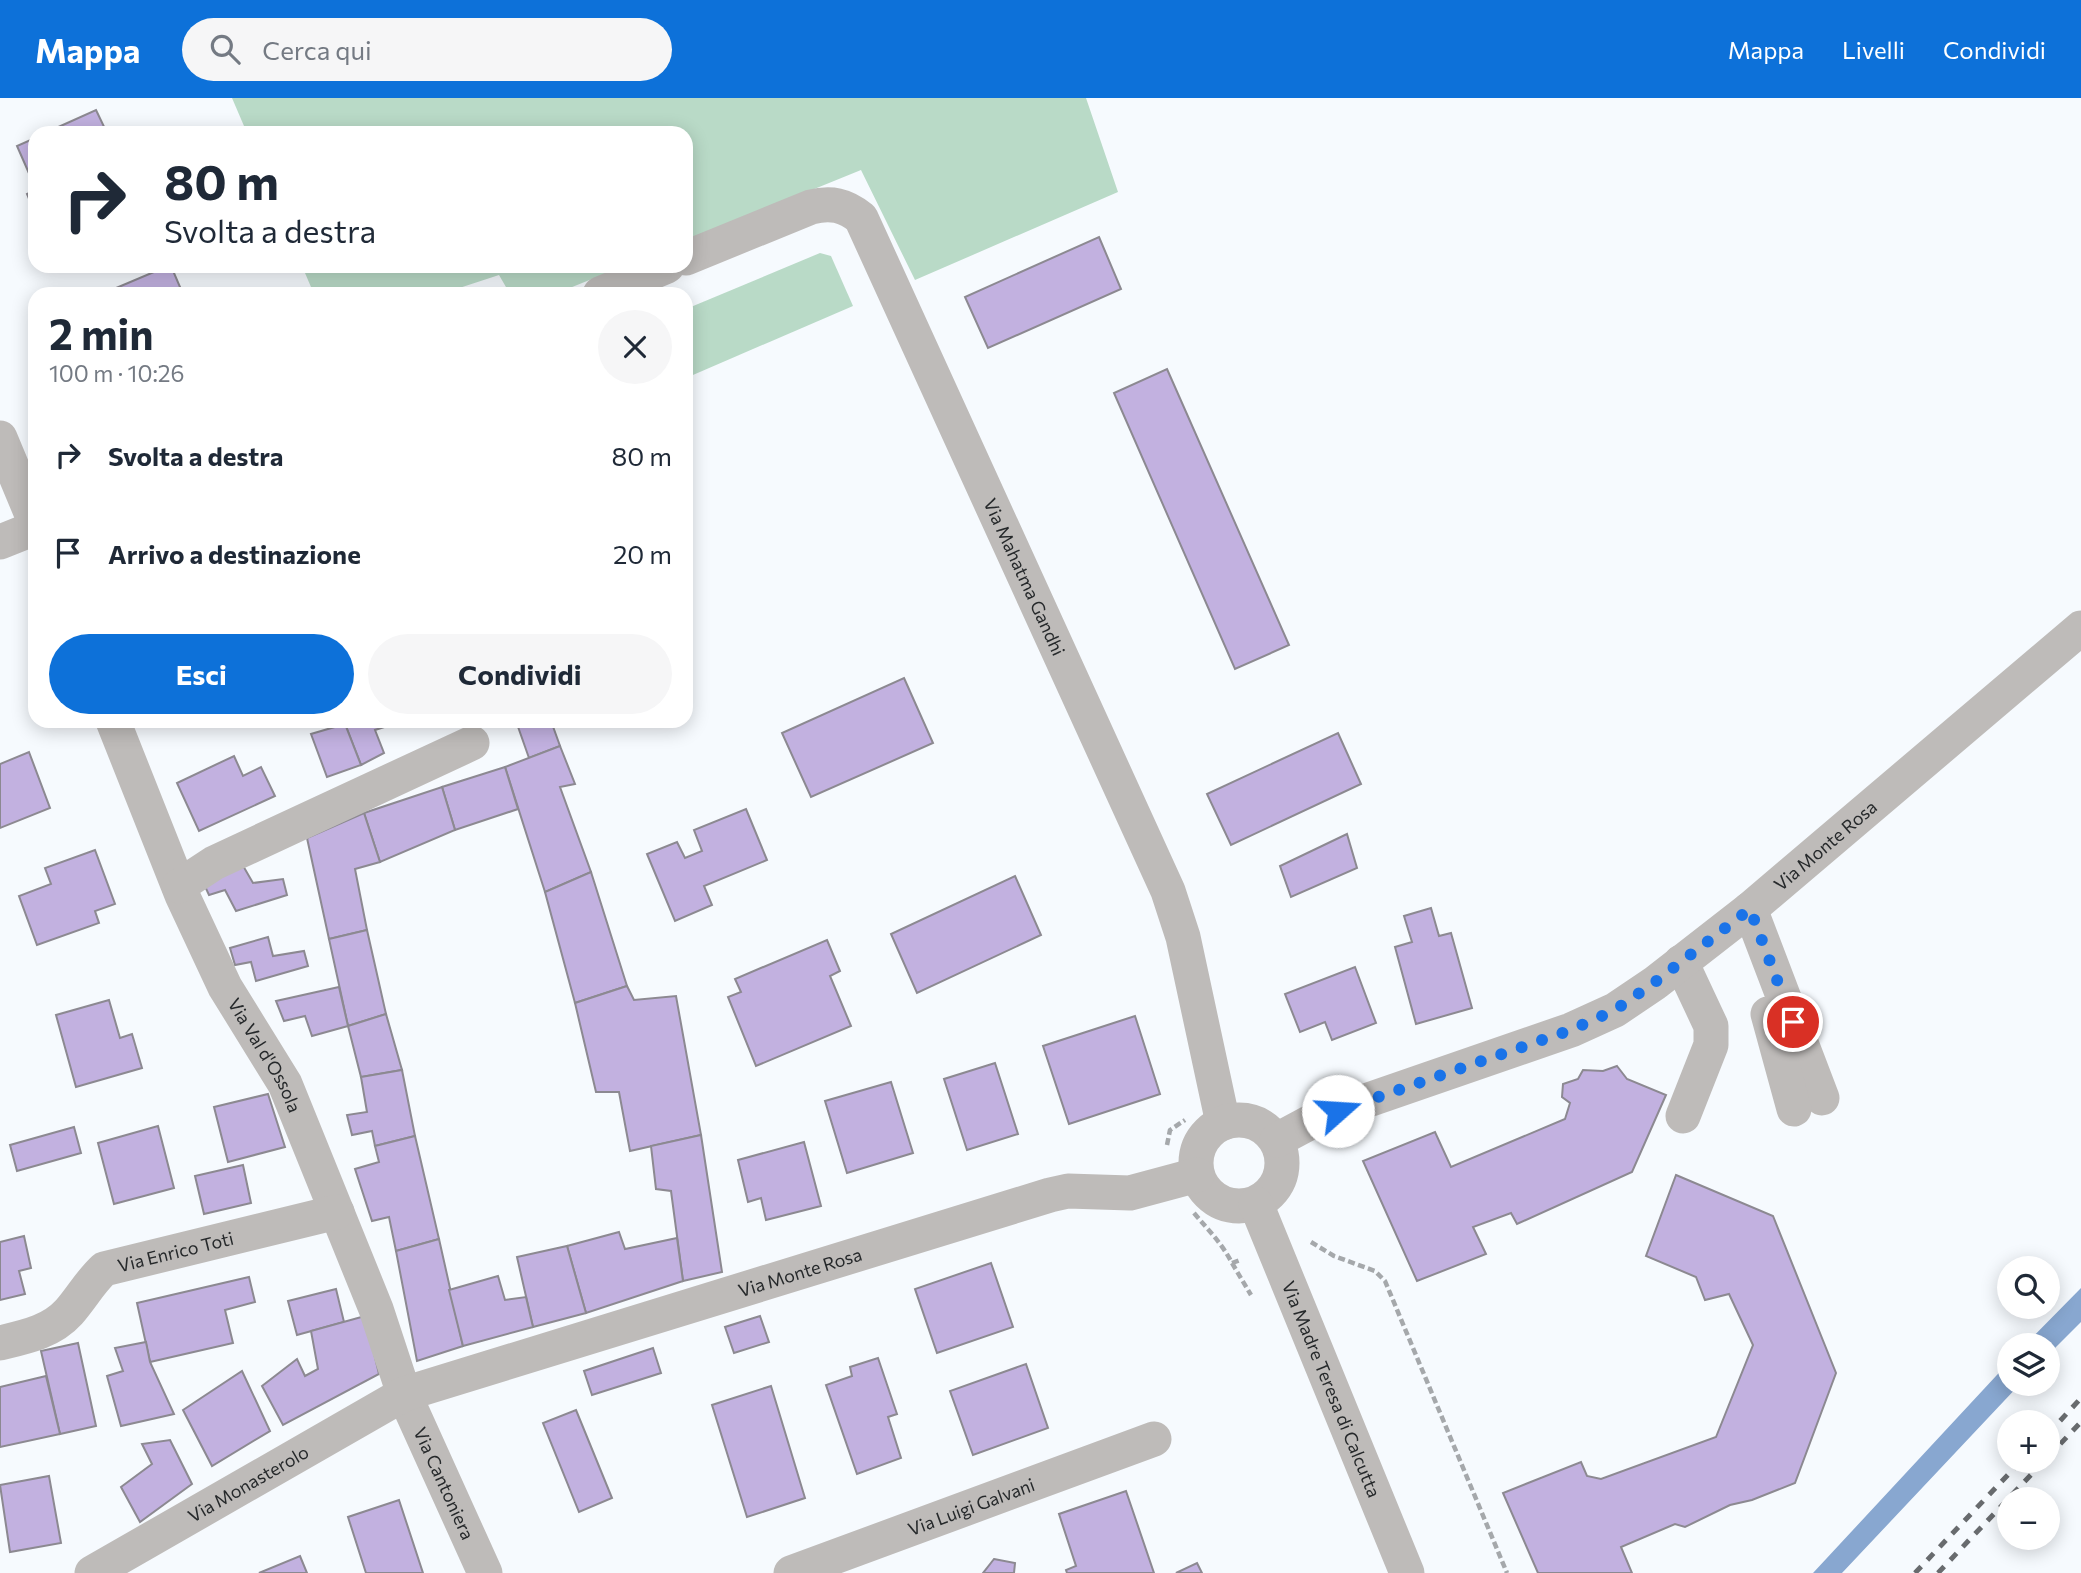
<!DOCTYPE html>
<html lang="it">
<meta charset="utf-8">
<style>
body{margin:0;font-family:Commissioner,sans-serif;background:#f6f6f7;color:#1f2937;height:100vh;display:flex;flex-direction:column;font-size:26px;white-space:nowrap}
*{box-sizing:border-box;margin:0}
p{font-size:23px;color:#747a83}
.icon{flex:none;width:38px;height:38px;fill:none;stroke:currentColor;stroke-width:2;stroke-linecap:round;stroke-linejoin:round}
.map{position:relative;flex:1;overflow:hidden}
.sheet{position:absolute;left:28px;top:189px;width:665px;height:441px;display:flex;flex-direction:column;background:#fff;border-radius:21px;box-shadow:0 4px 18px #0003}
.sheet>*{flex:none}
.hud{position:absolute;left:28px;top:28px;width:665px;height:147px;border-radius:21px;box-shadow:0 4px 18px #0003;background:#fff;color:#1f2937;overflow:hidden}
.fabs{position:absolute;left:1997px;top:1158px;display:grid;gap:14px}
.fabs a{display:grid;place-items:center;width:63px;height:63px;border-radius:50%;background:#fff;box-shadow:0 4px 18px #0003;font-size:35px}
.pin{position:absolute;display:grid;place-items:center;width:60px;height:60px;color:#fff;margin:-30px;border:4px solid #fff;border-radius:50%;box-shadow:0 2px 7px #0007}
.me{position:absolute;width:77px;margin:-38px;rotate:71deg;stroke-linejoin:round;filter:drop-shadow(0 0 5px #0008)}
.turn{display:flex;align-items:center;gap:24px;height:147px;padding:0 21px;font-size:32px}
.turn .icon{width:91px;height:91px;stroke-width:2.5}
.turn b{display:block;font-size:49px;line-height:60px}
.round{display:grid;place-items:center;flex:none;width:74px;height:74px;border-radius:37px;background:#f6f6f7}
.head{display:flex;align-items:center;justify-content:space-between;height:119px;padding:0 21px}
h1{font-size:42px;font-weight:700;line-height:52px}
.primary-button{display:flex;gap:14px;margin-top:auto;padding:14px 21px}
.primary-button a{flex:1;height:80px;border-radius:42px;background:#0d71d9;color:#fff;font-size:28px;font-weight:700;line-height:80px;text-align:center}
.primary-button a+a{background:#f6f6f7;color:#1f2937}
ul{padding:0;list-style:none}
li{display:flex;align-items:center;gap:21px;height:98px;padding:0 21px}
li div{flex:1}
li b{display:block;font-size:26px}
li em{font-style:normal}
header{display:flex;align-items:center;gap:42px;box-sizing:border-box;height:98px;padding:0 35px;background:#0d71d9;color:#fff}
header strong{font-size:33px}
nav{display:flex;gap:38px;margin-inline-start:auto;font-size:24px}
.search{width:490px;height:63px;background:#f6f6f7;display:flex;align-items:center;gap:18px;box-sizing:border-box;padding:0 24px;border-radius:38px;color:#747a83;font-size:26px}
.map>svg:first-child{display:block}
.green{fill:#b9dac7}
.water{fill:#88a7d0}
.building{fill:#c2b1e0;stroke:#8c8991;stroke-width:2}
.lines{fill:none;stroke-linecap:round;stroke-linejoin:round}
.path{stroke:#a5a8ab;stroke-width:4.5;stroke-dasharray:7 3.5;stroke-linecap:butt}
.minor{stroke:#bebbb9;stroke-width:35}
.rail{stroke:#686b6e;stroke-width:5;stroke-dasharray:9 9;stroke-linecap:butt}
.route{stroke:#1a73e8;stroke-width:12;stroke-dasharray:0 21.6}
.labels{text-anchor:middle;dominant-baseline:central;stroke-width:7;stroke-linejoin:round;paint-order:stroke}
.street-label{font-size:18px;fill:#26292b;stroke:#f6fafe}
</style>
<header>
<strong>Mappa</strong>
<div class="search"><svg class="icon" aria-label="search" viewBox="0 0 24 24"><circle cx="10" cy="10" r="6"/><path d="M15 15l6 6"/></svg>Cerca qui</div>
<nav><a>Mappa</a><a>Livelli</a><a>Condividi</a></nav>
</header>
<div class="map">
<svg width="2081" height="1475" viewBox="0 0 2081 1475">
<rect width="100%" height="100%" fill="#f6fafe"/>
<g class="green">
<path d="M232,0h854l32,94 -203,88 -54,-110 -175,71v-108h-439z"/>
<path d="M820,155l11,3 22,50 -167,72v-69z"/>
<path d="M302,168h322l-69,28h-45l-11,-19 -58,19h-127z"/>
</g>
<g class="water">
<path d="M2081,1190v34l-33,33v-9h-24z"/>
<path d="M2009,1264v22h11l-178,189h-29z"/>
</g>
<g class="building">
<path d="M96,12l11,23h-62z"/>
<path d="M35,40v49l-18,-41z"/>
<path d="M35,92v23l-8,-19z"/>
<path d="M1099,139l22,52 -133,59 -23,-51z"/>
<path d="M168,168h3l12,28h-81z"/>
<path d="M1167,271l122,276 -54,24 -121,-276z"/>
<path d="M904,580l29,65 -122,54 -29,-64z"/>
<path d="M344,623h59l-28,9 9,23 -23,12z"/>
<path d="M516,623h35l9,25 -31,12z"/>
<path d="M345,626l16,41 -34,12 -16,-43z"/>
<path d="M1338,635l23,51 -130,61 -24,-51z"/>
<path d="M560,648l15,38 -15,3 31,85 -46,20 -40,-125z"/>
<path d="M29,654l21,56 -50,20v-64z"/>
<path d="M234,658l9,20 18,-9 14,29 -76,35 -22,-48z"/>
<path d="M505,669l13,42 -63,21 -13,-43z"/>
<path d="M442,689l13,43 -75,32 -16,-49z"/>
<path d="M746,711l21,51 -63,26 8,19 -37,16 -28,-67 30,-12 8,16 17,-7 -8,-21z"/>
<path d="M364,715l16,49 -25,7 12,61 -38,9 -22,-101z"/>
<path d="M1347,736l10,34 -66,29 -11,-31z"/>
<path d="M95,752l20,54 -20,7 4,12 -62,22 -18,-49 32,-12 -6,-16z"/>
<path d="M242,766l11,19 30,-4 4,16 -51,16 -11,-21 -16,5 -6,-13z"/>
<path d="M591,774l36,114 -52,17 -30,-111z"/>
<path d="M1015,778l26,59 -124,58 -26,-59z"/>
<path d="M1431,810l8,28 12,-3 21,75 -56,16 -21,-77 17,-5 -8,-26z"/>
<path d="M367,832l19,84 -38,12 -19,-87z"/>
<path d="M268,839l5,19 31,-5 4,15 -52,15 -5,-19 -16,3 -5,-17z"/>
<path d="M827,842l13,31 -10,5 21,50 -95,40 -28,-69 13,-5 -6,-13z"/>
<path d="M1355,869l21,56 -44,17 -7,-18 -25,10 -15,-38z"/>
<path d="M627,888l7,14 42,-4 25,139 -71,16 -11,-59h-23l-21,-89z"/>
<path d="M339,889l9,39 -36,10 -7,-20 -21,5 -8,-20z"/>
<path d="M109,902l11,38 12,-4 10,34 -66,19 -20,-72z"/>
<path d="M386,916l16,56 -41,7 -13,-51z"/>
<path d="M1135,918l25,78 -91,30 -26,-78z"/>
<path d="M995,965l23,71 -51,16 -23,-71z"/>
<path d="M1617,968l10,13 39,16 -34,77 -115,52 -6,-11 -38,14 13,27 -69,27 -54,-120 72,-29 16,35 114,-48 5,-16 -8,-6 1,-13 15,-5 5,-9 20,1z"/>
<path d="M402,972l13,66 -40,10 -3,-15 -20,4 -5,-20 20,-3 -6,-35z"/>
<path d="M891,984l22,71 -66,20 -22,-72z"/>
<path d="M268,996l17,53 -57,15 -14,-55z"/>
<path d="M158,1028l16,62 -60,16 -16,-61z"/>
<path d="M74,1029l7,26 -64,18 -7,-26z"/>
<path d="M701,1037l21,137 -39,9 -12,-90 -15,-2 -5,-43z"/>
<path d="M415,1038l24,103 -43,12 -7,-34 -17,4 -17,-52 24,-7 -4,-16z"/>
<path d="M804,1044l17,64 -55,14 -5,-22 -13,4 -10,-42z"/>
<path d="M243,1067l8,38 -47,11 -9,-38z"/>
<path d="M1676,1077l97,41 63,157 -41,110 -43,17 -22,5 -45,22 -10,-3 -54,23 11,26h-94l-35,-80 78,-31 6,14 14,3 115,-42 37,-92 -24,-51 -24,6 -9,-23 -50,-21z"/>
<path d="M619,1134l6,17 52,-11 6,43 -97,32 -19,-67z"/>
<path d="M24,1138l7,32 -12,3 6,23 -25,6v-58z"/>
<path d="M439,1141l24,107 -46,15 -21,-110z"/>
<path d="M567,1148l19,67 -53,14 -16,-70z"/>
<path d="M991,1165l22,64 -76,26 -22,-64z"/>
<path d="M498,1178l7,24 21,-3 7,30 -70,19 -14,-56z"/>
<path d="M249,1179l6,25 -30,8 8,33 -83,19 -13,-59z"/>
<path d="M336,1191l8,33 -47,13 -9,-34z"/>
<path d="M365,1218l14,58 -96,51 -21,-39 35,-27 8,17 13,-7 -7,-38z"/>
<path d="M760,1218l9,26 -35,11 -9,-26z"/>
<path d="M146,1244l4,20 24,52 -53,12 -14,-50 16,-5 -8,-23z"/>
<path d="M78,1245l18,83 -36,8 -19,-83z"/>
<path d="M653,1250l8,25 -69,22 -8,-24z"/>
<path d="M878,1260l19,56 -9,3 13,41 -44,16 -31,-89 26,-9 -2,-9z"/>
<path d="M1026,1266l22,64 -75,27 -23,-64z"/>
<path d="M242,1273l28,60 -58,35 -29,-56z"/>
<path d="M46,1278l14,58 -60,13v-60z"/>
<path d="M771,1288l34,112 -58,19 -35,-112z"/>
<path d="M576,1312l36,88 -33,14 -36,-89z"/>
<path d="M170,1342l22,44 -52,38 -19,-35 31,-23 -10,-20z"/>
<path d="M49,1378l12,67 -51,9 -10,-67z"/>
<path d="M1126,1393l28,82h-87l-1,-3 10,-4 -17,-52z"/>
<path d="M399,1402l24,73h-57l-18,-56z"/>
<path d="M300,1458l7,17h-48z"/>
<path d="M994,1461l21,4 -1,10h-31z"/>
<path d="M1197,1465l5,10h-26z"/>
</g>
<g class="lines">
<g class="path">
<path d="M1167,1047l3,-15 15,-10"/>
<path d="M1194,1115c15,18 27,29 38,50l8,-3"/>
<path d="M1311,1144l23,14 41,15 10,10 122,292"/>
<path d="M1232,1165l19,32"/>
</g>
<g class="minor">
<path id="s1" d="M686,160l125,-51c20,-5 34,-2 50,11l307,673 15,46 40,186"/>
<path d="M600,196l67,-28"/>
<path d="M0,340l35,84"/>
<path d="M0,444l35,-14"/>
<path id="s2" d="M113,623l69,174 43,92 60,97 91,225 28,85 81,179"/>
<path d="M179,788l35,-23 258,-120"/>
<path d="M1750,811l72,189"/>
<path d="M1681,864l30,64v19l-28,71"/>
<path d="M1768,916l26,95"/>
<circle cx="1239" cy="1065" r="43"/>
<path id="s3" d="M1277,1042l45,-24 249,-86 44,-20 40,-27 95,-74 331,-281"/>
<path id="s4" d="M1256,1106l151,369"/>
<path id="s5" d="M0,1245c25,-6 51,-11 69,-31 13,-15 21,-30 35,-43l233,-57"/>
<path id="s6" d="M92,1475l312,-179 646,-199 18,-4 62,2 67,-18"/>
<path id="s7" d="M791,1475l363,-134"/>
</g>
<g class="rail">
<path d="M2048,1336l33,-36"/>
<path d="M2048,1359l33,-35"/>
<path d="M1915,1475l106,-112"/>
<path d="M1938,1475l106,-112"/>
</g>
</g>
<g class="lines">
<path class="route" d="M1338,1013l233,-81 44,-20 40,-28 95,-73 43,113"/>
</g>
<g class="labels">
<g class="street-label">
<text stroke="none"><textPath href="#s1" startOffset="583">Via Mahatma Gandhi</textPath></text>
<text stroke="none"><textPath href="#s3" startOffset="630">Via Monte Rosa</textPath></text>
<text stroke="none"><textPath href="#s2" startOffset="368">Via Val d'Ossola</textPath></text>
<text stroke="none"><textPath href="#s5" startOffset="206">Via Enrico Toti</textPath></text>
<text stroke="none"><textPath href="#s6" startOffset="774">Via Monte Rosa</textPath></text>
<text stroke="none"><textPath href="#s4" startOffset="200">Via Madre Teresa di Calcutta</textPath></text>
<text stroke="none"><textPath href="#s2" startOffset="833">Via Cantoniera</textPath></text>
<text stroke="none"><textPath href="#s6" startOffset="180">Via Monasterolo</textPath></text>
<text stroke="none"><textPath href="#s7" startOffset="192">Via Luigi Galvani</textPath></text>
</g>
</g>
</svg>
<div class="fabs">
<a><svg class="icon" aria-label="search" viewBox="0 0 24 24"><circle cx="10" cy="10" r="6"/><path d="M15 15l6 6"/></svg></a>
<a><svg class="icon" aria-label="layers" viewBox="0 0 24 24"><path d="M12 4l9 5-9 5-9-5zM3 14l9 5 9-5"/></svg></a>
<a>+</a>
<a>−</a>
</div>
<div class="pin" style="left:1793px;top:924px;background:#d93025"><svg class="icon" aria-label="arrive" viewBox="0 0 24 24"><path d="M6 21V4h12l-3 4 3 4H6"/></svg></div>
<svg class="me" style="left:1338px;top:1013px" viewBox="-20 -20 40 40"><circle r="19" fill="#fff"/><path d="M0-13L10 11 0 6-10 11z" fill="#1a73e8"/></svg>
<div class="hud">
<div class="turn"><svg class="icon" aria-label="right" viewBox="0 0 24 24"><path d="M7 20v-9h11M14 6l5 5-5 5"/></svg><div><b>80 m</b>Svolta a destra</div></div>
</div>
<section class="sheet">
<div class="head"><div><h1>2 min</h1><p>100 m · 10:26</p></div><a class="round"><svg class="icon" aria-label="close" viewBox="0 0 24 24"><path d="M6 6l12 12M18 6L6 18"/></svg></a></div>
<ul>
<li><svg class="icon" aria-label="right" viewBox="0 0 24 24"><path d="M7 20v-9h11M14 6l5 5-5 5"/></svg><div><b>Svolta a destra</b></div><em>80 m</em></li>
<li><svg class="icon" aria-label="arrive" viewBox="0 0 24 24"><path d="M6 21V4h12l-3 4 3 4H6"/></svg><div><b>Arrivo a destinazione</b></div><em>20 m</em></li>
</ul>
<div class="primary-button"><a>Esci</a><a>Condividi</a></div>
</section>
</div>
